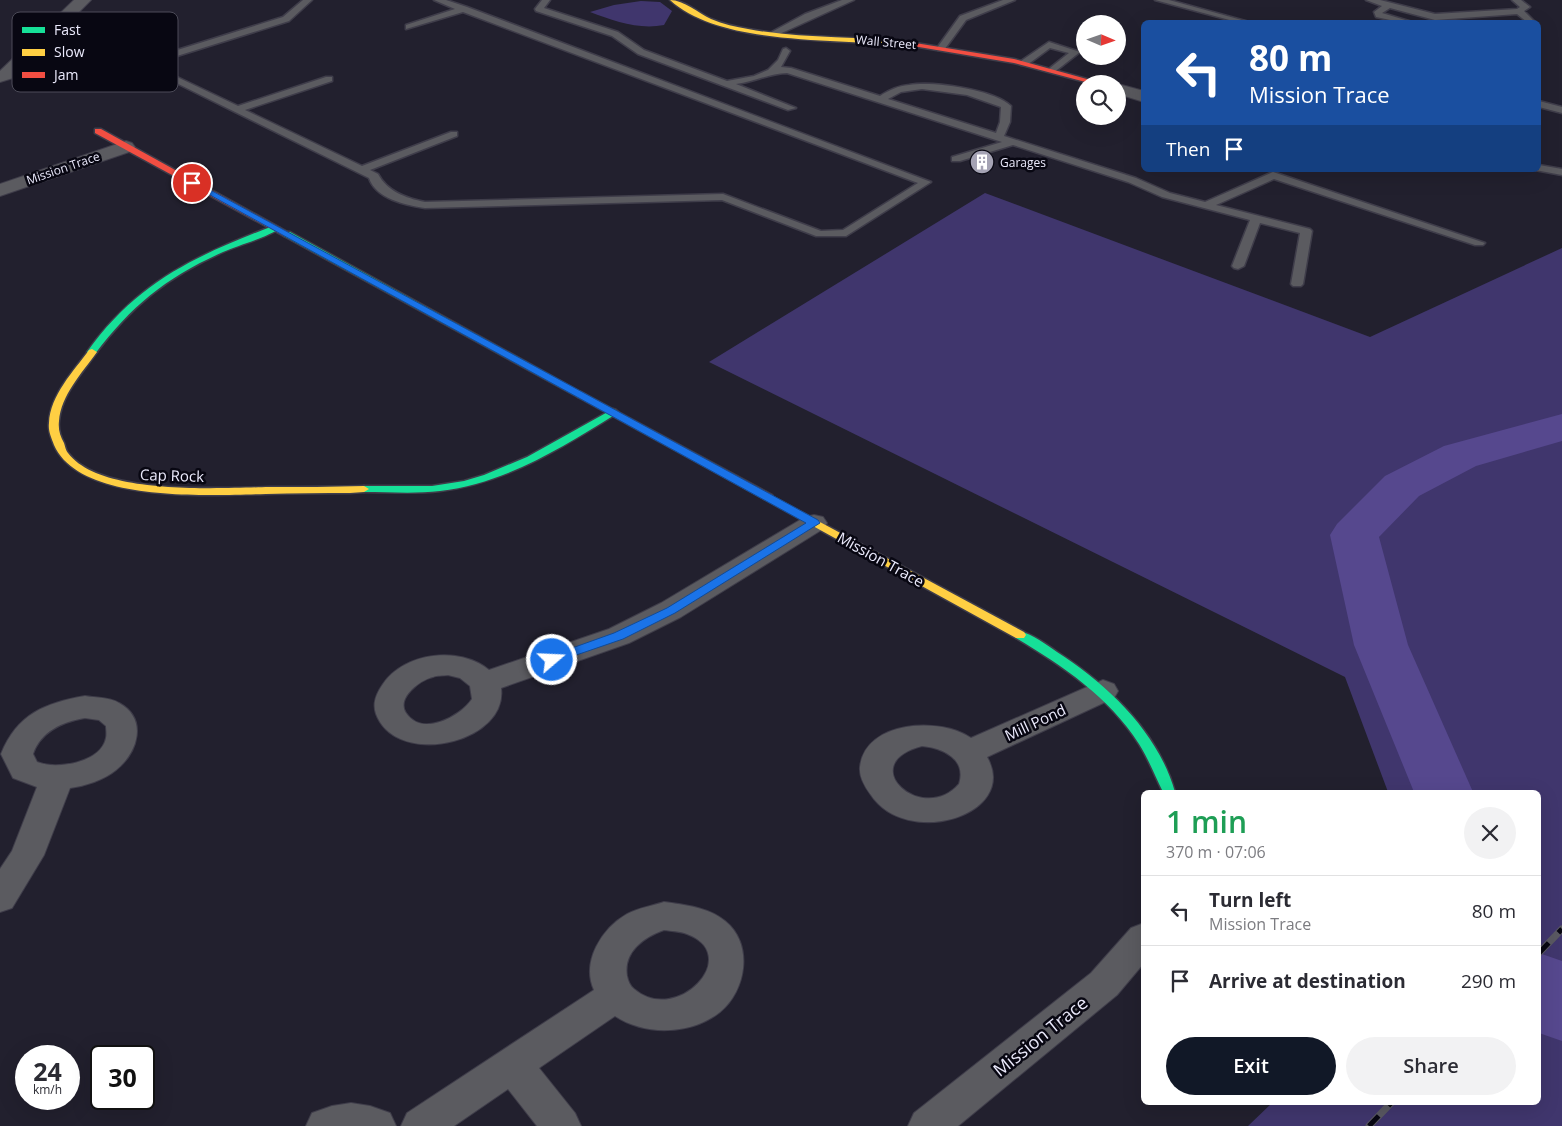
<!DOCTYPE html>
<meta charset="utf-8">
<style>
body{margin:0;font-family:"Open Sans",sans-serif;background:#f2f2f3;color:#2b2b33;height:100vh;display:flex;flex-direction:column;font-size:19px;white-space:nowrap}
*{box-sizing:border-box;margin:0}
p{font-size:16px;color:#7c7c81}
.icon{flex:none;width:28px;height:28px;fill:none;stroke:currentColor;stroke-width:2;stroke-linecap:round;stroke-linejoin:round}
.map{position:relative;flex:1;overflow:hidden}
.details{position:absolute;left:1141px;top:790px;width:400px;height:315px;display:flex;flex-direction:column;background:#fff;border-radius:8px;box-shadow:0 5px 20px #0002}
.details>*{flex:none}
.hud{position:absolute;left:1141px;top:20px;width:400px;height:152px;border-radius:8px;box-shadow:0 5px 20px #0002;background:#1a4fa0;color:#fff;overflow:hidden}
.needle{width:32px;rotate:92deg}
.fabs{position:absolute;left:1076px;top:15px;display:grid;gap:10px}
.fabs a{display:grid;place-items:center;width:50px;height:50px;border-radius:50%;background:#fff;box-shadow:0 5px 20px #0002;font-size:25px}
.speed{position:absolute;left:15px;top:1045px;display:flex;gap:10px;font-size:25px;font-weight:700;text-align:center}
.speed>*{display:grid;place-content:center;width:65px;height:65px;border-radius:50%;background:#fff;box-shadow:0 5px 20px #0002;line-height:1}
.speed small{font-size:12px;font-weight:400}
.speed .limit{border:2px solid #111;border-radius:8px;background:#fff;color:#111}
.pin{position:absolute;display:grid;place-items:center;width:42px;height:42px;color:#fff;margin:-21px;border:2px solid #fff;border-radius:50%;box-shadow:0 1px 5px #0007}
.me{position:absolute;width:55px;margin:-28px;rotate:71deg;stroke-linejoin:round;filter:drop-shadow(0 0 4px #0008)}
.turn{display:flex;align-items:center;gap:18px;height:105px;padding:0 25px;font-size:22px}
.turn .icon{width:65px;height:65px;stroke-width:2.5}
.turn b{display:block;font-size:35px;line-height:42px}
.then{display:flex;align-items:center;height:48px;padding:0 25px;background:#0003;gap:10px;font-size:19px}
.round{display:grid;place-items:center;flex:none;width:52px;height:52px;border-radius:26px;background:#f2f2f3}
.overview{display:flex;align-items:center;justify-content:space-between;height:85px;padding:0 25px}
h1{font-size:30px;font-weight:600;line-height:38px;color:#1e9e55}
.primary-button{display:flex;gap:10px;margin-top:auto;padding:10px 25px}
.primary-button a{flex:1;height:58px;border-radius:30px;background:#111827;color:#fff;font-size:20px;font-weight:600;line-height:58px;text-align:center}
.primary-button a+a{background:#f2f2f3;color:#2b2b33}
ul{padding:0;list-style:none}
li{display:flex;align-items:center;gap:15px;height:70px;padding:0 25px;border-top:1px solid #e1e1e2}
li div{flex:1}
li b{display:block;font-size:19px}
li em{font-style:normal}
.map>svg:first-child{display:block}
.green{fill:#40366d}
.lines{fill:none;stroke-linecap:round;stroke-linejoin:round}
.river{fill:#56488e;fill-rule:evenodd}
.lane-casing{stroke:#3f3d4a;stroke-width:3}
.street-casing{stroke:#3f3d4a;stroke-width:2}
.fast-casing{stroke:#3f3d4a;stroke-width:3}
.slow-casing{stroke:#3f3d4a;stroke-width:3}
.jam-casing{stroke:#3f3d4a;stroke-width:3}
.lane{fill:#5b5b60;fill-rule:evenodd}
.street{fill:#5b5b60;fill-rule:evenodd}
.fast{fill:#16e098;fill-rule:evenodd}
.slow{fill:#ffcf43;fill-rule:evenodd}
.jam{fill:#f24e42;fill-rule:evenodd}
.rail-casing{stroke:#595861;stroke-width:7}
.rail{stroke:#080712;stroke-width:5;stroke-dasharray:14;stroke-linecap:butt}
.route{fill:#1a73e8;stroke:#114b97}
.labels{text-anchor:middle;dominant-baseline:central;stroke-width:5;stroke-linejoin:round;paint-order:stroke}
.far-street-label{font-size:12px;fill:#ebeafc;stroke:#080712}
.far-poi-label{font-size:12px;fill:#ebeafc;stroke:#080712;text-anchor:start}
.street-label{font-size:15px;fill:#ebeafc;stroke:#080712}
.near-street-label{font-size:18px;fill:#ebeafc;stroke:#080712}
.key{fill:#080712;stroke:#4c4b58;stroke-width:1}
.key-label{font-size:14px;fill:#ebeafc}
</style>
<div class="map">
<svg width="1562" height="1126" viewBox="0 0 1562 1126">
<rect width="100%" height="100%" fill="#22202e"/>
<g class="green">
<path d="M641,1l19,1 12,9 -8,14c-25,5 -50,-4 -74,-13l24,-7z"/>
<path d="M985,193l385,144 192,-89v878h-314l24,-23 267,-1v-310h-151l-43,-115 -636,-315z"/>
</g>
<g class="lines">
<g class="river">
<path d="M1562,414v27l-86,25 -57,30 -40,41 29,108 65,147h-59l-60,-147 -24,-110 7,-11 48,-48 59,-30z"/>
<path d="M1539,953l23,8v80l-23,-8z"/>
</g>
<g class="lane-casing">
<g id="lane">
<path d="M303,0h9l-23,21 -128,40 -5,6 82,39 88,-29h6v4l-87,29 117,56 89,-34h6v4l-87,34 8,4c9,17 27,24 47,28l298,-8 98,37 22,-1 75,-47 -455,-171 -57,17v-4l49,-16 -21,-9h12l21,7 464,175 -85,54h-30l-94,-36 -297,8c-19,-3 -49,-9 -56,-30l-223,-110 9,-11 128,-40z"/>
<path d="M542,0h8l-6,8 74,24 26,18 83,31 27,-5 14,-6 10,-10 5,-11 3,-1 4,3 -9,16 10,1 89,28c9,-6 18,-10 29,-11 23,-4 84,4 102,21l-1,16 -6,14 132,42 34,15 35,9 68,-30 212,71 -2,2h-8l-201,-66 -58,26 94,24 2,2 -9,53 -2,2h-8l-2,-2 9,-51 -40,-10 -16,43 -6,3 -4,-1 -2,-2 18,-46 -88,-23 -34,-15 -115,-37 -53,16h-8v-4l50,-15 -215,-69c-17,0 -33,9 -51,11l60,24 -8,2 -150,-56 -26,-18 -76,-25 -1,-2zM922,89l45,6 34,12 -1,15 -4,11 -108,-34 13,-7z"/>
<path d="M842,0h12l-79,36 -7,-2 37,-20z"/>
<path d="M1003,0h12l-49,20 -22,30h-6l-1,-2 23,-32z"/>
<path d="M1155,0h14l80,22h-12z"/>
<path d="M1366,0h14l55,14 82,-5 3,-2 -8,-7h9l9,7 -6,4 11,11h-8l-10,-8 -82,6 -45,-12 -8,5 30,9h-12l-24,-5 -2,-5 8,-6z"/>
<path d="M1049,42l31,10 -27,21 -5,-3 2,-2 19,-15 -19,-5 -23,17h-6v-4z"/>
<path d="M1539,101l23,6v6l-23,-6z"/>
<path d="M1539,165l23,4v6l-27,-5h4z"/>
</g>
</g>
<g class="street-casing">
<g id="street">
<path d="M74,0h17l-78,78 -13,4v-11z"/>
<path d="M1118,84l26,7v11l-26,-8z"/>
<path d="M126,141l6,2 3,4 -3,4 -132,45v-12z"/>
<path d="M814,515l9,2 4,6 -4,6 -142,88 -52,26 -128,45c7,52 -93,78 -121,34 -9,-14 -6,-25 3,-38 22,-32 77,-38 106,-14l120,-41 52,-26 144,-86zM448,675l12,3 10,8 2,13c-12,18 -50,38 -66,14 -10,-15 14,-33 27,-36 4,-2 10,-1 15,-2z"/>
<path d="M1103,680l11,4 4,7 -4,7 -127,59c33,58 -80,92 -116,38 -6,-8 -12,-18 -11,-28 5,-47 81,-50 111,-29zM922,746c21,2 45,13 37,38 -36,42 -106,-20 -37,-38z"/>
<path d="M85,696c11,2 25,1 34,7 29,16 19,49 -3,67 -12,10 -31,16 -46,18l-26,67 -32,53 -12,4v-43l12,-18 25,-64 -24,-9 -12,-24c16,-40 44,-51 84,-58zM85,718l14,2 7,6c0,3 1,8 0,12 -5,25 -50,32 -69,24l-4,-8c8,-23 29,-32 52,-36z"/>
<path d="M664,902c21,3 44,5 61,19 29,23 21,70 -5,91 -29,23 -75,24 -105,4l-76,52 36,45 6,13h-44l-29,-37 -54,37h-53l6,-13 187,-123c-13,-28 8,-62 33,-76 11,-6 25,-8 37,-12zM664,930c7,1 16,1 23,4 57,21 -10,92 -53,55 -4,-3 -6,-8 -7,-13 -4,-24 17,-39 37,-46z"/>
<path d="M1144,923v40l-27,32 -159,131h-50l6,-13 177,-140 40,-45z"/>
<path d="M351,1103l19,3 20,7 6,13h-90l6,-13 20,-7z"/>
</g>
</g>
<g class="fast-casing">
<g id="fast">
<path d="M273,226l7,2c-11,9 -42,17 -57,24 -56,25 -91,53 -128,102h-6l-2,-2c50,-70 108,-96 186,-126z"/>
<path d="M284,232h6l296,163 -5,3 -3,-1 -294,-161z"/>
<path d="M613,409l3,1 2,2 -2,2c-55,34 -110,69 -176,77 -25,3 -51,1 -76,1l-5,-3 5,-3h68l32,-5 20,-6 43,-18z"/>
<path d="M1020,631c13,4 26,13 37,21 51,33 101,80 118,140h-12c-8,-16 -14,-32 -24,-48 -30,-47 -76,-78 -123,-106l-2,-3z"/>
</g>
</g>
<g class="slow-casing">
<g id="slow">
<path d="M670,0c14,0 28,13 41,19 12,5 25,8 37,10 53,10 108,7 161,13l3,2 -3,2c-68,-8 -188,1 -239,-46z"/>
<path d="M92,349l5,3c-15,21 -36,43 -38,69 -1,8 1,15 5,22 1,3 2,8 4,10 32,43 152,35 201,34 32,0 63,0 95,-1l5,3 -5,3 -14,1c-28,0 -56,0 -84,1 -54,1 -186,10 -212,-49 -3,-8 -6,-14 -5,-22 1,-28 25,-52 40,-73z"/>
<path d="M768,494l256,138 2,3 -2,3h-8l-252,-139 -1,-2z"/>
</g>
</g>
<g class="jam-casing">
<g id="jam">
<path d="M909,42l105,17 91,25h-12l-79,-21 -107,-18 -1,-1z"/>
<path d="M95,129h6l190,105 -1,2h-6l-189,-103z"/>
<path d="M581,392l191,103 1,2 -1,2h-8l-186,-102 -2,-2z"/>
</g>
</g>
<use href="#lane" class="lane"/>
<use href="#street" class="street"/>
<use href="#fast" class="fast"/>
<use href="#slow" class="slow"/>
<use href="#jam" class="jam"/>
<g class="rail-casing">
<g id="rail">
<path d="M1539,953l23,-24"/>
<path d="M1369,1126l23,-24"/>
</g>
</g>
<use href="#rail" class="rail"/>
</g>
<path class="route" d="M192,180l626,340 2,3 -145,90 -52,26 -67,23h-9l-1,-2 1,-3 67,-24 53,-25 139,-85 -616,-339v-3z"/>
<defs>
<g id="building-disc" transform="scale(1.25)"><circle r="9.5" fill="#a5a3b4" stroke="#080712"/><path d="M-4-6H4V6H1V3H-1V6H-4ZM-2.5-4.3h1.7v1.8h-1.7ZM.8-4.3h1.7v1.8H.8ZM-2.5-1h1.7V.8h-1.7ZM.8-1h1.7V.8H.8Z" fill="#fff"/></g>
</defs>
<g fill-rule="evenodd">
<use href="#building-disc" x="982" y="162"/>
</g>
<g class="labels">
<g class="far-street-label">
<text transform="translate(886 42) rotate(5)">Wall Street</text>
<text transform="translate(63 168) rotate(-19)">Mission Trace</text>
</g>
<g class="far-poi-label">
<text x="1000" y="162">Garages</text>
</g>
<g class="street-label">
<text transform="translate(172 475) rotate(2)">Cap Rock</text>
<text transform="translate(881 559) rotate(29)">Mission Trace</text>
<text transform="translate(1035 722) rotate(-25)">Mill Pond</text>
</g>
<g class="near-street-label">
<text transform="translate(1040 1036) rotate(-39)">Mission Trace</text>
</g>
</g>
<rect x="12" y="12" width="166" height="80" rx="8" class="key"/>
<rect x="22" y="27" width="23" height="6" fill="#16e098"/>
<rect x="22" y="49" width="23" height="7" fill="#ffcf43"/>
<rect x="22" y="72" width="23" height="6" fill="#f24e42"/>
<g class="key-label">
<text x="54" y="35">Fast</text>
<text x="54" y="57">Slow</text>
<text x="54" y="80">Jam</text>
</g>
</svg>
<div class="fabs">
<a><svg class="needle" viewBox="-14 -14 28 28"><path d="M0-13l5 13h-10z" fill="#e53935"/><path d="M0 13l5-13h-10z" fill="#7c7c81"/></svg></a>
<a><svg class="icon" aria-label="search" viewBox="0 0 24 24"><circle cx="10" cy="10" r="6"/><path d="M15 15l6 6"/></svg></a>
</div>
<div class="speed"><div>24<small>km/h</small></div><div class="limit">30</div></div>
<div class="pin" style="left:192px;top:183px;background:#d93025"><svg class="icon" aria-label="arrive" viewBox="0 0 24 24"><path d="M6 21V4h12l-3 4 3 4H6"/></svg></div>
<svg class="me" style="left:552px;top:660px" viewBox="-20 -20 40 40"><circle r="17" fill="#1a73e8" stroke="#fff" stroke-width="3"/><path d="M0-11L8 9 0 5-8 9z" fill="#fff"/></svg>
<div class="hud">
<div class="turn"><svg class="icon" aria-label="left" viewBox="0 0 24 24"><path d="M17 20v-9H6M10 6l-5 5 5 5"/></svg><div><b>80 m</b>Mission Trace</div></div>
<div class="then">Then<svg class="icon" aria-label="arrive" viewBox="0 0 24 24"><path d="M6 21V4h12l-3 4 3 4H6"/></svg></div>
</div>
<section class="details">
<div class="overview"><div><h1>1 min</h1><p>370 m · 07:06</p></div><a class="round"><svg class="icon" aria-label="close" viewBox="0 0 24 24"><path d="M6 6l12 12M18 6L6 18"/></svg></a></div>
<ul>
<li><svg class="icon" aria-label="left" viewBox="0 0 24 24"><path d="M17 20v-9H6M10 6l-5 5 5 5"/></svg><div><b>Turn left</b><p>Mission Trace</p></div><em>80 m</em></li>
<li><svg class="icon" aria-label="arrive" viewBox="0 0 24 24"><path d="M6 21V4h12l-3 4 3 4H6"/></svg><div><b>Arrive at destination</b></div><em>290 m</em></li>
</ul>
<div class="primary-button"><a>Exit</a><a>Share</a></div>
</section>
</div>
